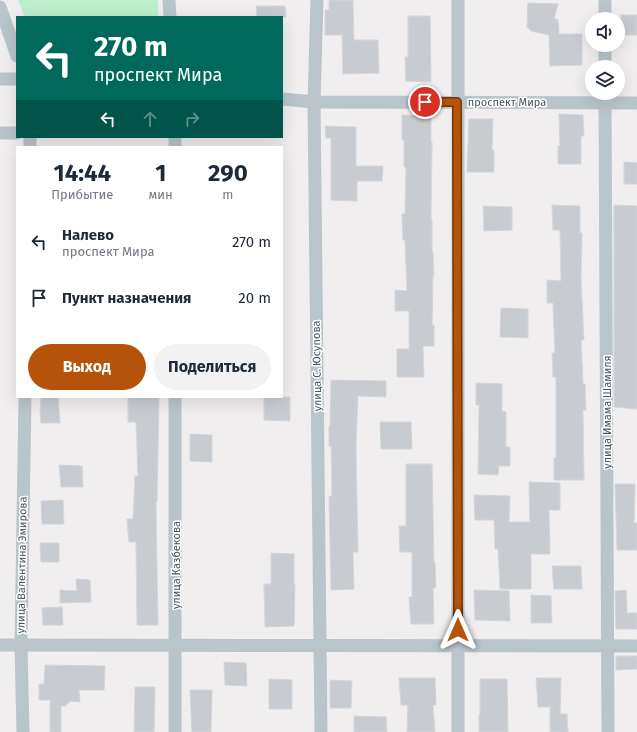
<!DOCTYPE html>
<html lang="ru">
<meta charset="utf-8">
<style>
body{margin:0;font-family:"Fira Sans",sans-serif;background:#f2f2f3;color:#1f2937;height:100vh;display:flex;flex-direction:column;font-size:15px;white-space:nowrap}
*{box-sizing:border-box;margin:0}
p{font-size:13px;color:#747a83}
.icon{flex:none;width:22px;height:22px;fill:none;stroke:currentColor;stroke-width:2;stroke-linecap:round;stroke-linejoin:round}
.map{position:relative;flex:1;overflow:hidden}
.side{position:absolute;left:16px;top:146px;width:267px;height:252px;display:flex;flex-direction:column;background:#fff;border-radius:0px;box-shadow:0 4px 16px #0002}
.side>*{flex:none}
.top-card{position:absolute;left:16px;top:16px;width:267px;height:122px;border-radius:0px;box-shadow:0 4px 16px #0002;background:#00695c;color:#fff;overflow:hidden}
.controls{position:absolute;left:585px;top:12px;display:grid;gap:8px}
.controls a{display:grid;place-items:center;width:40px;height:40px;border-radius:50%;background:#fff;box-shadow:0 4px 16px #0002;font-size:20px}
.pin{position:absolute;display:grid;place-items:center;width:34px;height:34px;color:#fff;margin:-17px;border:2px solid #fff;border-radius:50%;box-shadow:0 1px 4px #0007}
.me{position:absolute;width:44px;margin:-22px;rotate:0deg;stroke-linejoin:round;filter:drop-shadow(0 0 3px #0008)}
.turn{display:flex;align-items:center;gap:14px;height:84px;padding:0 12px;font-size:18px}
.turn .icon{width:52px;height:52px;stroke-width:2.5}
.turn b{display:block;font-size:28px;line-height:34px}
.lanes{display:flex;align-items:center;height:38px;padding:0 12px;background:#0003;justify-content:center;gap:20px;direction:ltr}
.lanes .off{opacity:.35}
.eta{display:flex;justify-content:space-evenly;align-items:center;height:68px;text-align:center}
.eta b{font-size:24px;font-weight:700;line-height:28px}
.cta{display:flex;gap:8px;margin-top:auto;padding:8px 12px}
.cta a{flex:1;height:46px;border-radius:24px;background:#b45309;color:#fff;font-size:16px;font-weight:700;line-height:46px;text-align:center}
.cta a+a{background:#f2f2f3;color:#1f2937}
ul{padding:0;list-style:none}
li{display:flex;align-items:center;gap:12px;height:56px;padding:0 12px}
li div{flex:1}
li b{display:block;font-size:15px}
li em{font-style:normal}
.map>svg:first-child{display:block}
.green{fill:#bdeecb}
.building{fill:#c8ccd1;stroke:#d3d5da}
.lines{fill:none;stroke-linecap:round;stroke-linejoin:round}
.street{stroke:#bac5cb;stroke-width:13}
.route-casing{stroke:#753606;stroke-width:10}
.route{stroke:#b45309;stroke-width:7}
.labels{text-anchor:middle;dominant-baseline:central;stroke-width:3;stroke-linejoin:round;paint-order:stroke}
.street-label{font-size:11px;fill:#47545c;stroke:#fff}
</style>
<div class="map">
<svg width="637" height="732" viewBox="0 0 637 732">
<rect width="100%" height="100%" fill="#f1eeef"/>
<path class="green" d="M18,0h140v17h-133z"/>
<g class="building">
<path d="M329,0h24l1,40h24l1,33 -36,1 -1,-39h-17v-25h4z"/>
<path d="M528,3l30,1 -4,14 4,2 1,14h23v31l-32,1 -1,-31 -18,-4 -4,-4z"/>
<path d="M256,6h29l1,11h-29z"/>
<rect x="621" y="15" width="16" height="20"/>
<path d="M408,16h22l1,66 -25,-1 -1,-24h3z"/>
<path d="M559,114l24,1 1,21h-3v28h-23v-18h2z"/>
<path d="M402,115l29,1v26h1l-1,77h1v32h1l1,24h-1l-1,50h2v21h-11l1,31h-27v-28h12v-38h-14v-21l12,1 -2,-51h-2l-1,-26h3l1,-47h-2v-27h-2z"/>
<path d="M469,119h24l-1,31h2v22h-27z"/>
<path d="M325,126l31,1v39h27l-1,15h-25v20l-26,-1v-62h-5z"/>
<path d="M624,162l13,1v21h-13z"/>
<path d="M552,205l28,1v27h2l-1,48 3,59h-3l2,44h2l1,26h-3l1,70h-30v-22h2v-81h-3l-1,-24h3l-2,-50h-6v-23l14,1 -1,-51h-7z"/>
<path d="M614,205l23,1v203l-23,-2z"/>
<path d="M483,206l29,1v23l-28,1z"/>
<path d="M501,308l27,1v29l-28,-1z"/>
<path d="M331,380l55,1v16l-28,-1 -2,50 2,106h-5l1,37 -23,1 -2,-94h3l-1,-50h-2v-19h1z"/>
<path d="M476,383l26,1v27l4,1v35h4v19h-11l-1,9 -20,-1 1,-69h-3z"/>
<path d="M41,397h17l2,26h-19l-1,-12z"/>
<path d="M128,397h31l-2,105h-1l2,123h-21l-1,-83h-7l-2,-23h6l2,-43h3l-2,-54h-8z"/>
<path d="M264,397h26v24l-26,-1z"/>
<path d="M380,422h31l1,27h-31z"/>
<path d="M190,434l22,1v27l-22,-1z"/>
<path d="M406,464h26l2,99h1l1,25h-3l1,36h-23l-2,-27h3v-45h-12l-1,-26h7z"/>
<path d="M59,465l23,1 1,21h-22z"/>
<path d="M529,482l31,1v27h-11l1,44h-19v35h-31l-2,-40h-3l-1,-29h-19l-1,-25 36,1 -1,26h21z"/>
<path d="M615,484h20l-1,39h3v27h-20z"/>
<path d="M63,500l1,24h-22l-1,-23z"/>
<path d="M40,543h19v19h-18z"/>
<path d="M271,553l23,1v30h1l-1,42 -29,1 -1,-43h7z"/>
<path d="M552,566h29l1,23h-28z"/>
<path d="M76,579l14,1 1,22 -31,1v-13l17,1z"/>
<path d="M474,590l35,1 1,30 -35,-1z"/>
<path d="M626,590l1,23h10v16h-21l-1,-38z"/>
<path d="M531,595l20,1 1,27h-21z"/>
<path d="M62,607l1,18h-20l-1,-17z"/>
<path d="M616,656h21v13l-21,1z"/>
<path d="M224,662l22,1 1,23 -22,-1z"/>
<path d="M45,665l60,1 -1,24h-25l1,12 -11,-1v3l-3,-1v3h-5v26h-11v-32h-11v-16h5z"/>
<path d="M399,678h36l1,27h-3l2,27h-28l1,-27h-7z"/>
<path d="M536,678h25l-1,36h7l1,18h-18v-25h-12z"/>
<path d="M269,679l23,1v29h-23z"/>
<path d="M480,679h27l1,53h-29v-17h1z"/>
<path d="M330,680l22,1 -1,27h-21z"/>
<path d="M135,687h20l-1,45h-20z"/>
<path d="M190,690h22l-1,42h-19z"/>
<path d="M354,716l32,1 1,15h-33z"/>
</g>
<g class="lines">
<g class="street">
<path d="M169,0l1,17"/>
<path d="M317,0l-3,102 7,630"/>
<path d="M0,7l17,49"/>
<path d="M605,19v-19"/>
<path d="M605,67v-22"/>
<path d="M0,79h17"/>
<path d="M605,93l3,639"/>
<path d="M282,99l32,3 323,1"/>
<path d="M0,133h17"/>
<path d="M175,137v10"/>
<path d="M30,147v-10"/>
<path d="M175,397v335"/>
<path d="M0,645l637,1"/>
<path d="M23,732l-2,-87 4,-248"/>
<path d="M458,732v-732"/>
</g>
</g>
<g class="lines">
<g class="route-casing">
<path id="route" d="M425,102h32l1,528"/>
</g>
<use href="#route" class="route"/>
</g>
<g class="labels">
<g class="street-label">
<text x="507" y="102">проспект Мира</text>
<text transform="translate(317 366) rotate(-91)">улица С. Юсупова</text>
<text transform="translate(607 412) rotate(-90)">улица Имама Шамиля</text>
<text transform="translate(22 565) rotate(-89)">улица Валентина Эмирова</text>
<text transform="translate(176 565) rotate(-90)">улица Казбекова</text>
</g>
</g>
</svg>
<div class="controls">
<a><svg class="icon" aria-label="sound" viewBox="0 0 24 24"><path d="M4 9h4l5-4v14l-5-4H4zM17 9q2 3 0 6"/></svg></a>
<a><svg class="icon" aria-label="layers" viewBox="0 0 24 24"><path d="M12 4l9 5-9 5-9-5zM3 14l9 5 9-5"/></svg></a>
</div>
<div class="pin" style="left:425px;top:102px;background:#d93025"><svg class="icon" aria-label="arrive" viewBox="0 0 24 24"><path d="M6 21V4h12l-3 4 3 4H6"/></svg></div>
<svg class="me" style="left:458px;top:630px" viewBox="-20 -20 40 40"><path d="M0-17L14 15 0 8-14 15z" fill="#b45309" stroke="#fff" stroke-width="4"/></svg>
<div class="top-card">
<div class="turn"><svg class="icon" aria-label="left" viewBox="0 0 24 24"><path d="M17 20v-9H6M10 6l-5 5 5 5"/></svg><div><b>270 m</b>проспект Мира</div></div>
<div class="lanes"><svg class="icon" aria-label="left" viewBox="0 0 24 24"><path d="M17 20v-9H6M10 6l-5 5 5 5"/></svg><svg class="icon off" aria-label="ahead" viewBox="0 0 24 24"><path d="M12 20V5M6 11l6-6 6 6"/></svg><svg class="icon off" aria-label="right" viewBox="0 0 24 24"><path d="M7 20v-9h11M14 6l5 5-5 5"/></svg></div>
</div>
<section class="side">
<div class="eta">
<div><b>14:44</b><p>Прибытие</p></div>
<div><b>1</b><p>мин</p></div>
<div><b>290</b><p>m</p></div>
</div>
<ul>
<li><svg class="icon" aria-label="left" viewBox="0 0 24 24"><path d="M17 20v-9H6M10 6l-5 5 5 5"/></svg><div><b>Налево</b><p>проспект Мира</p></div><em>270 m</em></li>
<li><svg class="icon" aria-label="arrive" viewBox="0 0 24 24"><path d="M6 21V4h12l-3 4 3 4H6"/></svg><div><b>Пункт назначения</b></div><em>20 m</em></li>
</ul>
<div class="cta"><a>Выход</a><a>Поделиться</a></div>
</section>
</div>
